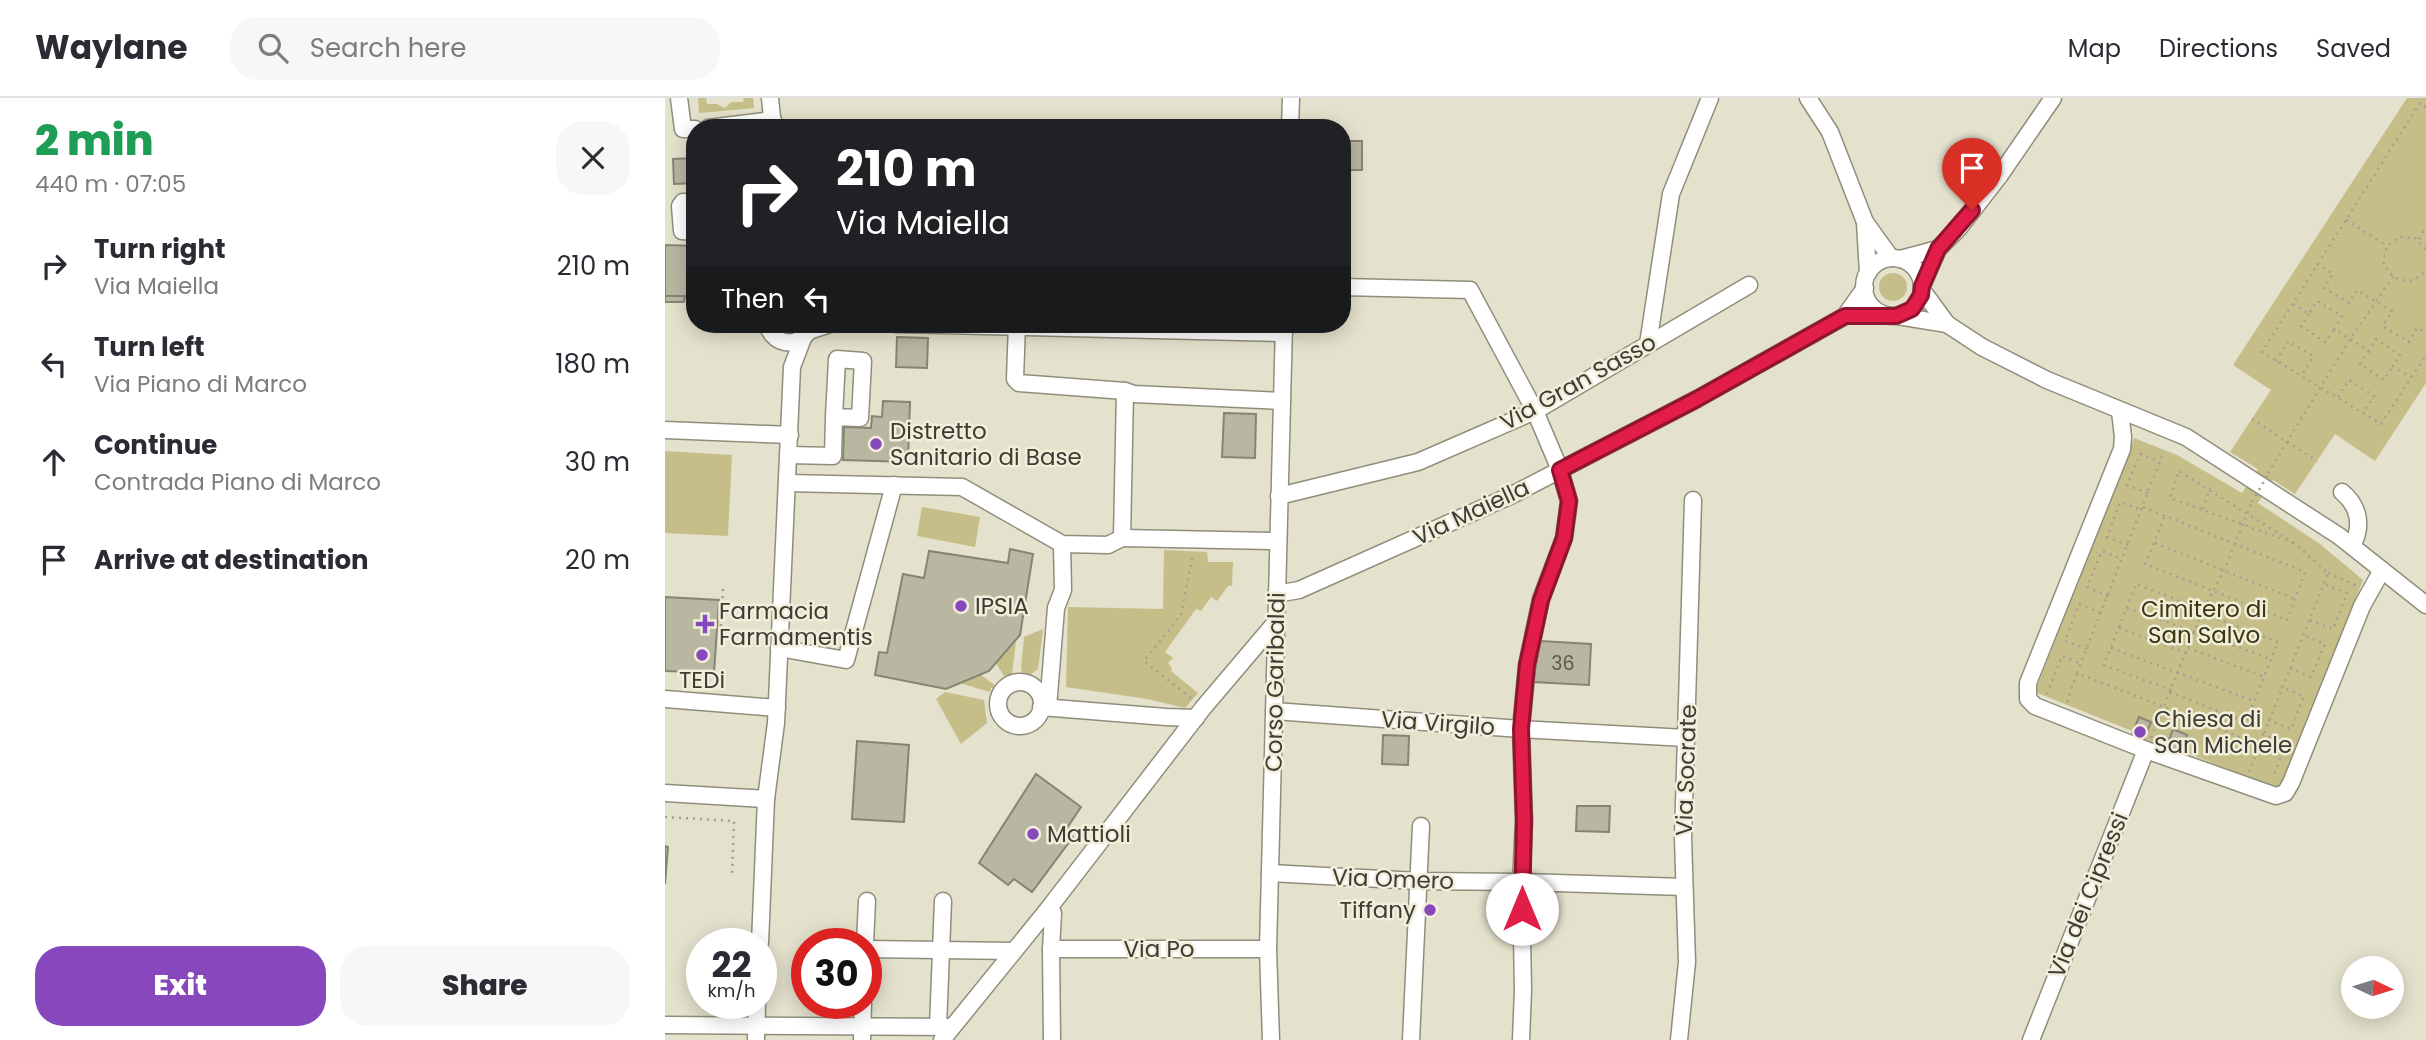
<!DOCTYPE html>
<meta charset="utf-8">
<style>
body{margin:0;font-family:Poppins,sans-serif;background:#f7f7f7;color:#2b2b33;height:100vh;display:flex;flex-direction:column;font-size:26px;white-space:nowrap}
*{box-sizing:border-box;margin:0}
p{font-size:23px;color:#7c7c81}
.icon{flex:none;width:38px;height:38px;fill:none;stroke:currentColor;stroke-width:2;stroke-linecap:round;stroke-linejoin:round}
.map{position:relative;flex:1;overflow:hidden}
.drawer{display:flex;flex-direction:column;background:#fff;width:665px}
.drawer>*{flex:none}
.banner{position:absolute;left:21px;top:21px;width:665px;height:214px;border-radius:28px;box-shadow:0 4px 18px #0003;background:#202124;color:#fff;overflow:hidden}
.needle{width:46px;rotate:94deg}
.buttons{position:absolute;left:1676px;top:858px;display:grid;gap:14px}
.buttons a{display:grid;place-items:center;width:63px;height:63px;border-radius:50%;background:#fff;box-shadow:0 4px 18px #0003;font-size:35px}
.speed{position:absolute;left:21px;top:830px;display:flex;gap:14px;font-size:35px;font-weight:700;text-align:center}
.speed>*{display:grid;place-content:center;width:91px;height:91px;border-radius:50%;background:#fff;box-shadow:0 4px 18px #0003;line-height:1}
.speed small{font-size:18px;font-weight:400}
.speed .limit{border:10px solid #d22;background:#fff;color:#111}
.pin{position:absolute;display:grid;place-items:center;width:60px;height:60px;color:#fff;margin:-72px -30px;border-radius:50% 50% 50% 0;rotate:-45deg;box-shadow:0 0 7px #0007}
.pin .icon{rotate:45deg}
.me{position:absolute;width:77px;margin:-38px;rotate:0deg;stroke-linejoin:round;filter:drop-shadow(0 0 5px #0008)}
.turn{display:flex;align-items:center;gap:24px;height:147px;padding:0 35px;font-size:32px}
.turn .icon{width:91px;height:91px;stroke-width:2.5}
.turn b{display:block;font-size:49px;line-height:60px}
.then{display:flex;align-items:center;height:66px;padding:0 35px;background:#0003;gap:14px;font-size:26px}
.round{display:grid;place-items:center;flex:none;width:74px;height:74px;border-radius:28px;background:#f7f7f7}
.headline{display:flex;align-items:center;justify-content:space-between;height:119px;padding:0 35px}
h1{font-size:42px;font-weight:800;line-height:52px;color:#1e9e55}
.button{display:flex;gap:14px;margin-top:auto;padding:14px 35px}
.button a{flex:1;height:80px;border-radius:28px;background:#8748bd;color:#fff;font-size:28px;font-weight:800;line-height:80px;text-align:center}
.button a+a{background:#f7f7f7;color:#2b2b33}
ul{padding:0;list-style:none}
li{display:flex;align-items:center;gap:21px;height:98px;padding:0 35px}
li div{flex:1}
li b{display:block;font-size:26px}
li em{font-style:normal}
header{display:flex;align-items:center;gap:42px;box-sizing:border-box;height:98px;padding:0 35px;background:#fff;border-bottom:2px solid #e1e1e2}
header strong{font-size:33px}
nav{display:flex;gap:38px;margin-inline-start:auto;font-size:24px}
.search{width:490px;height:63px;background:#f7f7f7;display:flex;align-items:center;gap:18px;box-sizing:border-box;padding:0 24px;border-radius:28px;color:#7c7c81;font-size:26px}
main{display:flex;flex:1;min-height:0}
.map>svg:first-child{display:block}
.green{fill:#c6be88}
.building{fill:#b9b6a2;stroke:#878572;stroke-width:2}
.lines{fill:none;stroke-linecap:round;stroke-linejoin:round}
.minor-casing{stroke:#908e7b;stroke-width:19}
.path{stroke:#a3a091;stroke-width:2.5;stroke-dasharray:2 5;stroke-linecap:butt}
.minor{stroke:#fff;stroke-width:16}
.path-bridge{stroke:#a3a091;stroke-width:2.5;stroke-dasharray:2 5;stroke-linecap:butt}
.route-casing{stroke:#92132f;stroke-width:18}
.route{stroke:#e11d48;stroke-width:12}
.poi-dot{fill:#8748bd;stroke:#f1efda;stroke-width:2.5}
.labels{text-anchor:middle;dominant-baseline:central;stroke-width:5;stroke-linejoin:round;paint-order:stroke}
.number-label{font-size:19px;fill:#5d5a50}
.street-label{font-size:23px;fill:#3e3c34;stroke:#f1efda}
.poi-label{font-size:23px;fill:#3e3c34;stroke:#f1efda;text-anchor:start}
.park-label{font-size:23px;fill:#3a3513;stroke:#f1efda}
</style>
<header>
<strong>Waylane</strong>
<div class="search"><svg class="icon" aria-label="search" viewBox="0 0 24 24"><circle cx="10" cy="10" r="6"/><path d="M15 15l6 6"/></svg>Search here</div>
<nav><a>Map</a><a>Directions</a><a>Saved</a></nav>
</header>
<main>
<section class="drawer">
<div class="headline"><div><h1>2 min</h1><p>440 m · 07:05</p></div><a class="round"><svg class="icon" aria-label="close" viewBox="0 0 24 24"><path d="M6 6l12 12M18 6L6 18"/></svg></a></div>
<ul>
<li><svg class="icon" aria-label="right" viewBox="0 0 24 24"><path d="M7 20v-9h11M14 6l5 5-5 5"/></svg><div><b>Turn right</b><p>Via Maiella</p></div><em>210 m</em></li>
<li><svg class="icon" aria-label="left" viewBox="0 0 24 24"><path d="M17 20v-9H6M10 6l-5 5 5 5"/></svg><div><b>Turn left</b><p>Via Piano di Marco</p></div><em>180 m</em></li>
<li><svg class="icon" aria-label="ahead" viewBox="0 0 24 24"><path d="M12 20V5M6 11l6-6 6 6"/></svg><div><b>Continue</b><p>Contrada Piano di Marco</p></div><em>30 m</em></li>
<li><svg class="icon" aria-label="arrive" viewBox="0 0 24 24"><path d="M6 21V4h12l-3 4 3 4H6"/></svg><div><b>Arrive at destination</b></div><em>20 m</em></li>
</ul>
<div class="button"><a>Exit</a><a>Share</a></div>
</section>
<div class="map">
<svg width="1761" height="942" viewBox="0 0 1761 942">
<rect width="100%" height="100%" fill="#e4e1cd"/>
<g class="green">
<path d="M33,0h8l1,6h10l8,4 6,-6h12l1,-4h9l1,10 -55,5z"/>
<path d="M1742,0h19v285l-51,78 -40,-27 -40,60 -22,-14 -15,23 62,41 43,36 -83,210 -98,-39 -2,3 -51,-13 3,-10 -97,-39 99,-254 43,17 65,38 16,-24 -28,-17 41,-62 -38,-25z"/>
<circle cx="1228" cy="189" r="14"/>
<path d="M111,226h28c-5,9 -12,13 -22,8z"/>
<path d="M0,353l67,4 -4,81 -63,-3z"/>
<path d="M257,409l58,10 -5,30 -58,-11z"/>
<path d="M499,452l43,2 1,10h25l-1,24h-4l-11,15 -6,-4 -10,14 -5,-2 -31,43 8,6 -5,5 4,5 -1,3 27,22 -13,15 -38,-9 -81,-12 2,-80 95,2z"/>
<path d="M378,531l-5,40 -14,10 -3,-11 3,-31z"/>
<path d="M351,542l-4,35 -8,1 -8,-13z"/>
<path d="M315,576l17,13 -6,1 -1,4 -31,-9z"/>
<path d="M280,594l39,8 3,23 -26,21 -25,-45z"/>
</g>
<g class="building">
<rect x="677" y="43" width="20" height="29"/>
<path d="M30,60v25l-21,1 -1,-25z"/>
<path d="M0,147l30,1v51l-30,-1z"/>
<path d="M0,198h20l-1,6h-19z"/>
<path d="M232,239l31,1 -1,30 -31,-1z"/>
<path d="M218,303l27,1 -2,60 -65,-2 1,-33 27,1 1,-12 10,1z"/>
<path d="M559,315l32,1 -1,44 -33,-1z"/>
<path d="M345,451l23,5 -13,81 -31,36 -43,18 -71,-14 4,-23 8,1 16,-79 21,4 5,-27 79,12z"/>
<path d="M0,499l54,3 -5,73 -49,-2z"/>
<path d="M875,543l51,3 -2,41 -56,-3z"/>
<path d="M1474,619l12,5 -8,20 -12,-5z"/>
<path d="M1508,631l14,6 -7,19 -14,-5z"/>
<path d="M718,637l26,1 -1,29 -26,-1z"/>
<path d="M192,643l52,4 -5,77 -52,-3z"/>
<path d="M371,676l45,33 -16,24 8,6 -41,55 -18,-13 -6,6 -29,-22z"/>
<path d="M912,708h33l-1,26 -33,-1z"/>
<path d="M0,748l3,1 -3,37z"/>
</g>
<g class="lines">
<g class="minor-casing">
<g id="minor">
<path d="M14,0l4,31h12"/>
<path d="M105,0l3,30"/>
<path d="M1143,0l22,34 35,90 26,36"/>
<path d="M43,30l65,-8"/>
<path d="M625,30l1,-30"/>
<path d="M30,104h-12l-3,4 2,25 13,1"/>
<path d="M1200,124l3,51"/>
<circle cx="1228" cy="189" r="29"/>
<path d="M1235,161l38,-10"/>
<path d="M1257,188l16,-37 21,-21 41,-53 53,-77"/>
<path d="M677,189l128,3 65,121 25,59 9,31 -5,37 -23,61 -14,66 -6,64 3,92 -3,61 2,108 -2,50"/>
<path d="M1257,192l25,34 35,23 65,33 139,57 153,99 87,69"/>
<path d="M1233,218l49,8"/>
<path d="M102,226c7,25 37,24 45,0"/>
<path d="M231,226l388,9"/>
<path d="M352,226l-2,55 4,4 106,8 9,3 148,7"/>
<path d="M144,233l21,-7"/>
<path d="M983,246l23,-150 39,-96"/>
<path d="M1455,313l3,26 -1,12 -94,234v16l7,7 111,44 130,46 9,-3 6,-10 71,-177 20,-36"/>
<path d="M0,332l125,5"/>
<path d="M124,357l44,1 1,-39 26,1 3,-57 -26,-2 -3,58"/>
<path d="M123,385l174,4 100,57 46,1 14,-7"/>
<path d="M1677,394c17,14 21,34 10,54"/>
<path d="M614,398l139,-34 117,-51 214,-126"/>
<path d="M457,440l156,3"/>
<path d="M457,440l3,-147"/>
<path d="M611,496l23,-4 213,-95 185,-96 148,-83 20,-28"/>
<path d="M114,550l67,12 48,-175"/>
<circle cx="355" cy="606" r="22"/>
<path d="M0,601l112,9"/>
<path d="M376,609l125,10 30,1"/>
<path d="M383,609l8,-99 7,-18 -1,-46"/>
<path d="M609,613l247,18 165,9"/>
<path d="M0,695l101,6"/>
<path d="M605,775l148,8 103,1 163,5"/>
<path d="M384,810l4,5 -2,36 1,91"/>
<path d="M95,845l6,-144 10,-76 16,-356 11,-29"/>
<path d="M200,845l2,-42"/>
<path d="M201,851l147,2"/>
<path d="M386,851h217"/>
<path d="M0,927l287,2"/>
<path d="M273,929l5,-126"/>
<path d="M91,942l1,-37"/>
<path d="M197,942l1,-37"/>
<path d="M277,942l107,-132 154,-200 73,-86"/>
<path d="M606,942l-3,-91 16,-625"/>
<path d="M746,942l10,-214"/>
<path d="M1014,942l8,-78 -4,-124 10,-338"/>
<path d="M1366,942l115,-290"/>
</g>
</g>
<g class="path">
<path d="M1761,9l-6,-4 -158,249 119,72 45,-69"/>
<path d="M122,28l11,2"/>
<path d="M1681,122l41,26"/>
<path d="M1754,141l7,-12"/>
<path d="M1761,151l-11,-11 -16,-1 -12,9 -4,15c7,21 31,28 43,7"/>
<path d="M1652,166l16,10 -9,14 25,15 8,-13 35,21 -9,15 26,16 8,-14 9,5"/>
<path d="M1628,206l16,10 8,-13 25,15 -8,13 35,22 7,-12 24,16 -7,11 18,11"/>
<path d="M1644,216l-8,12 24,16 9,-12"/>
<path d="M1704,253l-9,13 24,16 9,-14"/>
<path d="M1611,263l12,-20 25,15 -11,19"/>
<path d="M1673,299l11,-17 25,16 -11,17"/>
<path d="M1587,321l65,42"/>
<path d="M1497,358l-85,217 181,71"/>
<path d="M1603,375l82,-134 43,-62"/>
<path d="M1483,395l-21,-8 13,-31 20,8"/>
<path d="M1478,409l162,65 -18,48 -142,-56 20,-48"/>
<path d="M1538,411l7,-21"/>
<path d="M1490,445l140,56"/>
<path d="M1463,447l-21,-8 13,-35 22,8"/>
<path d="M1663,475l29,13"/>
<path d="M1443,498l-21,-9 15,-36 20,8"/>
<path d="M1462,510l144,51"/>
<path d="M1645,522l23,9 14,-36 -23,-9"/>
<path d="M1454,530l67,25"/>
<path d="M55,542l3,-51"/>
<path d="M1446,550l143,53"/>
<path d="M1523,550l76,29"/>
<path d="M1422,551l-22,-8 14,-37 22,9"/>
<path d="M1625,570l21,9 14,-33 -21,-9"/>
<path d="M1506,592l-67,-25 32,-81 67,26"/>
<path d="M1505,594l76,30 32,-80 -76,-29"/>
<path d="M1382,596l15,-38 19,8"/>
<path d="M526,600l-47,-37 37,-46 12,-61"/>
<path d="M1402,604l10,-29"/>
<path d="M1603,622l23,9 13,-33 -23,-9"/>
<path d="M1597,636l24,9 -13,35"/>
<path d="M1486,640l52,-128 21,-40 28,-68"/>
<path d="M1584,674l79,-199 -34,-30 -115,-72 -9,27 124,45"/>
<path d="M0,719l69,4 -2,53"/>
</g>
<use href="#minor" class="minor"/>
<path class="path-bridge" d="M1587,404l15,-26"/>
</g>
<g class="lines">
<g class="route-casing">
<path id="route" d="M857,811l2,-88 -3,-92 6,-64 14,-65 23,-62 5,-37 -9,-31 137,-71 148,-83h51l16,-7 9,-14 1,-9 16,-37 34,-39"/>
</g>
<use href="#route" class="route"/>
</g>
<g class="poi-dot">
<circle cx="211" cy="346" r="7"/>
<circle cx="296" cy="508" r="7"/>
<path d="M36.5 515.5h7v7h7v7h-7v7h-7v-7h-7v-7h7z"/>
<circle cx="37" cy="557" r="7"/>
<circle cx="1475" cy="634" r="7"/>
<circle cx="368" cy="736" r="7"/>
<circle cx="765" cy="812" r="7"/>
</g>
<g class="labels">
<g class="number-label">
<text x="898" y="565">36</text>
</g>
<g class="street-label">
<text transform="translate(913 284) rotate(-29)">Via Gran Sasso</text>
<text transform="translate(806 414) rotate(-25)">Via Maiella</text>
<text transform="translate(610 584) rotate(-89)">Corso Garibaldi</text>
<text transform="translate(773 625) rotate(4)">Via Virgilo</text>
<text transform="translate(1021 672) rotate(-88)">Via Socrate</text>
<text transform="translate(728 781) rotate(2)">Via Omero</text>
<text transform="translate(1423 797) rotate(-68)">Via dei Cipressi</text>
<text x="494" y="851">Via Po</text>
</g>
<g class="poi-label">
<text x="225" y="333">Distretto<tspan x="225" dy="26">Sanitario di Base</tspan></text>
<text x="310" y="508">IPSIA</text>
<text x="54" y="513">Farmacia<tspan x="54" dy="26">Farmamentis</tspan></text>
<text x="37" y="582" text-anchor="middle">TEDi</text>
<text x="1489" y="621">Chiesa di<tspan x="1489" dy="26">San Michele</tspan></text>
<text x="382" y="736">Mattioli</text>
<text x="751" y="812" text-anchor="end">Tiffany</text>
</g>
<g class="park-label">
<text x="1539" y="511">Cimitero di<tspan x="1539" dy="26">San Salvo</tspan></text>
</g>
</g>
</svg>
<div class="buttons">
<a><svg class="needle" viewBox="-14 -14 28 28"><path d="M0-13l5 13h-10z" fill="#e53935"/><path d="M0 13l5-13h-10z" fill="#7c7c81"/></svg></a>
</div>
<div class="speed"><div>22<small>km/h</small></div><div class="limit">30</div></div>
<div class="pin" style="left:1307px;top:112px;background:#d93025"><svg class="icon" aria-label="arrive" viewBox="0 0 24 24"><path d="M6 21V4h12l-3 4 3 4H6"/></svg></div>
<svg class="me" style="left:857px;top:811px" viewBox="-20 -20 40 40"><circle r="19" fill="#fff"/><path d="M0-13L10 11 0 6-10 11z" fill="#e11d48"/></svg>
<div class="banner">
<div class="turn"><svg class="icon" aria-label="right" viewBox="0 0 24 24"><path d="M7 20v-9h11M14 6l5 5-5 5"/></svg><div><b>210 m</b>Via Maiella</div></div>
<div class="then">Then<svg class="icon" aria-label="left" viewBox="0 0 24 24"><path d="M17 20v-9H6M10 6l-5 5 5 5"/></svg></div>
</div>
</div>
</main>
